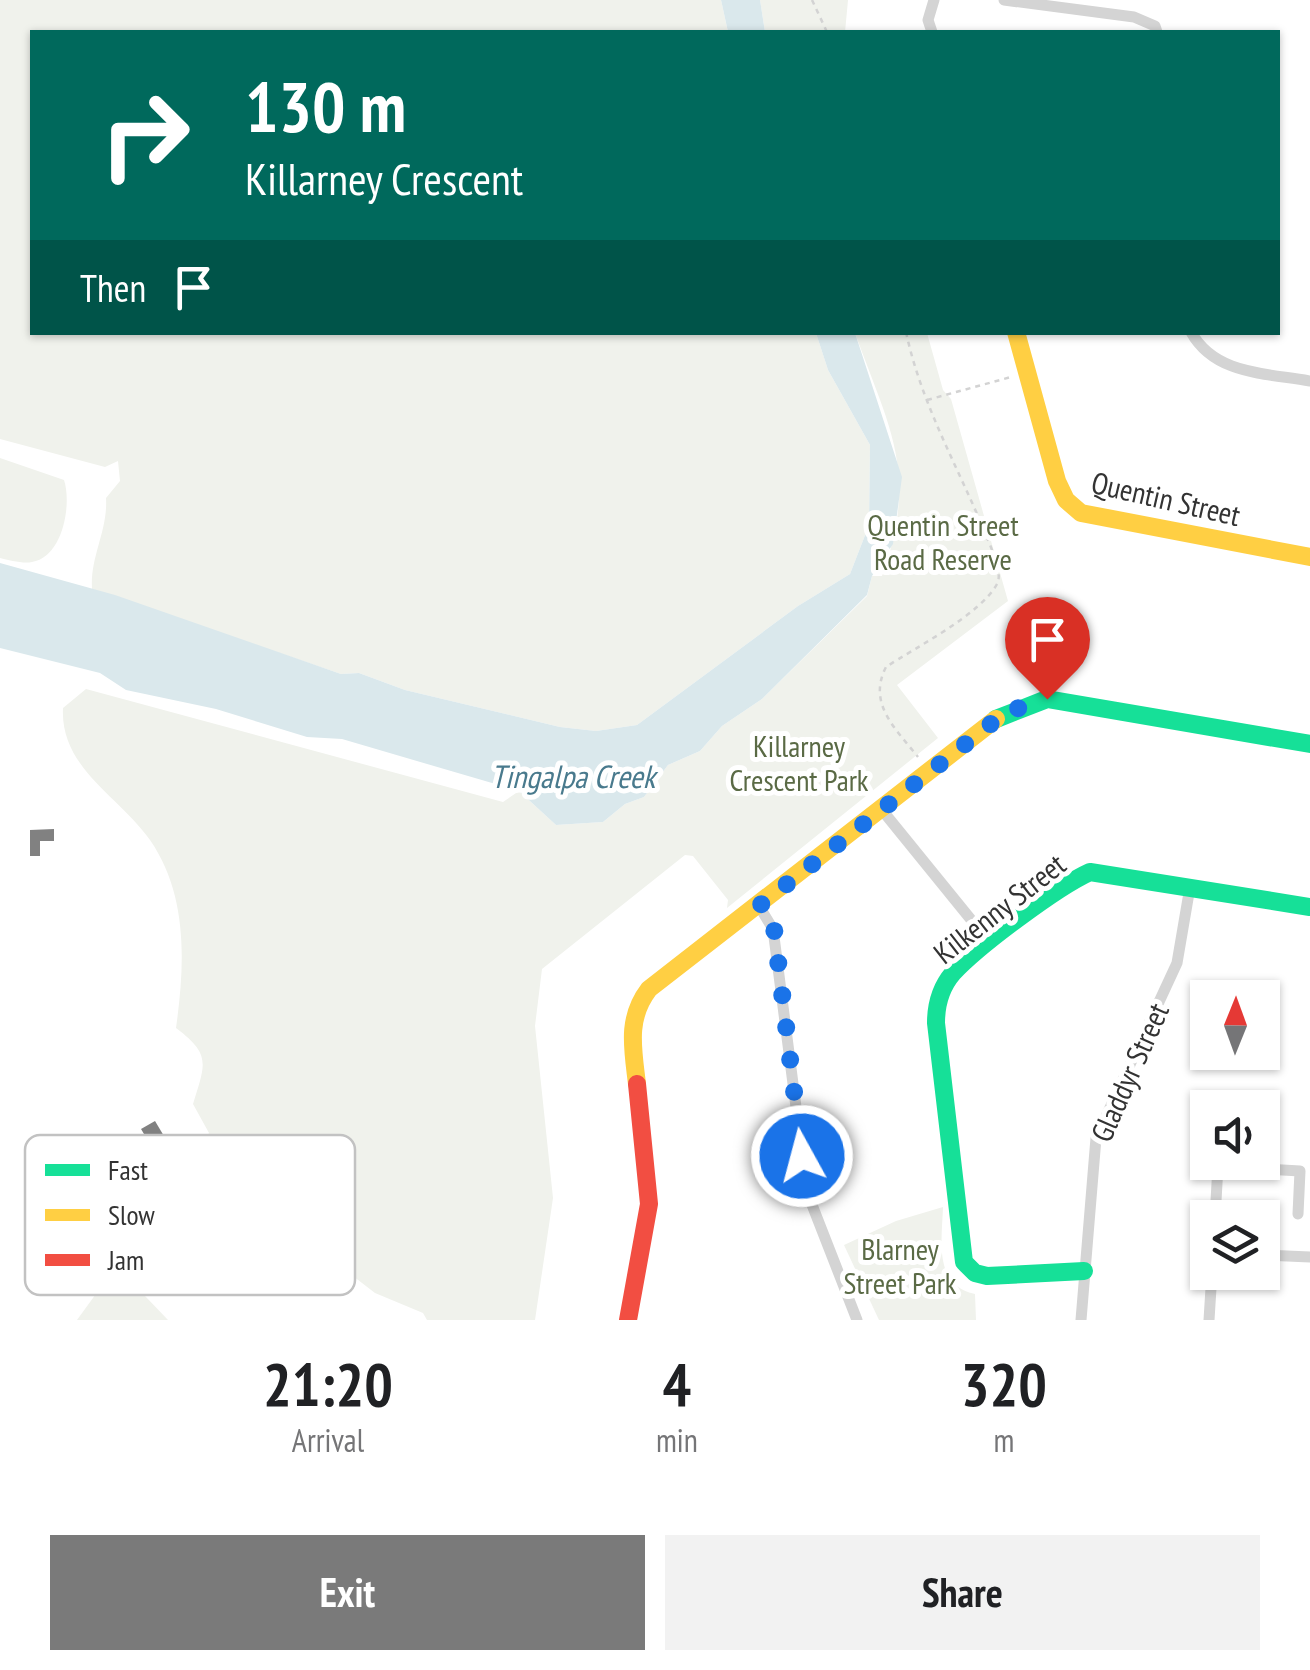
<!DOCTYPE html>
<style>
body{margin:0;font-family:"PT Sans Narrow",sans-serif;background:#f2f2f2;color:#202124;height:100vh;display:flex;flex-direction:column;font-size:38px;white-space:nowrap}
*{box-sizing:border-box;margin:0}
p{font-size:32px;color:#757577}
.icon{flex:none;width:55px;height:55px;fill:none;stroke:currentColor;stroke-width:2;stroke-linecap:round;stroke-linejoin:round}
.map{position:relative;height:1320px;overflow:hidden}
.sheet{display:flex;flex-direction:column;background:#fff;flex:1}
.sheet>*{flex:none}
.guide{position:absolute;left:30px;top:30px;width:1250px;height:305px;border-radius:0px;box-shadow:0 2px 8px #0004;background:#00695c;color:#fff;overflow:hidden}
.needle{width:65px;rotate:1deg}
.tools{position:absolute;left:1190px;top:980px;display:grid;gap:20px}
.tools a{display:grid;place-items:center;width:90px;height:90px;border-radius:0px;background:#fff;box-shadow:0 2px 8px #0004;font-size:50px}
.pin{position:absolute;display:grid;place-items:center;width:85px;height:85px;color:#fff;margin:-102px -42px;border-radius:50% 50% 50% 0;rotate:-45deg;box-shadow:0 0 10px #0007}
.pin .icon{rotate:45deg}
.me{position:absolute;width:110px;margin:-55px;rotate:353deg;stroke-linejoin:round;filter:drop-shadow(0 0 8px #0008)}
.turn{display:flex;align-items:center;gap:35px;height:210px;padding:0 50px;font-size:45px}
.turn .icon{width:130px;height:130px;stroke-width:2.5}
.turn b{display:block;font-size:70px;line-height:85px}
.then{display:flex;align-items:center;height:95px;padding:0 50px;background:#0003;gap:20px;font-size:38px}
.eta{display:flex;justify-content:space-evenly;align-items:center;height:170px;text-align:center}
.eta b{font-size:60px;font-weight:700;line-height:70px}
.primary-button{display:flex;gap:20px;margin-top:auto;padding:20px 50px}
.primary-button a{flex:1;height:115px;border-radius:0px;background:#7a7a7a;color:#fff;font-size:40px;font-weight:700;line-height:115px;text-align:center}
.primary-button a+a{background:#f2f2f2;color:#202124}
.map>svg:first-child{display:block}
.green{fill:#f0f2ec}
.water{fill:#dae8ec}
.building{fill:#818181}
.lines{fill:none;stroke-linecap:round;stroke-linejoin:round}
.path{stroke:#d3d3d3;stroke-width:2.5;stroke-dasharray:5 5;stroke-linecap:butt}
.street{stroke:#d4d4d4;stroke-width:11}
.fast{stroke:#16e098;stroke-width:18}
.slow{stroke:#ffcf43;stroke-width:18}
.jam{stroke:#f24e42;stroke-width:18}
.route{stroke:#1a73e8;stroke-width:18;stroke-dasharray:0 32.4}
.labels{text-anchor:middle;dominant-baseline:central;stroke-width:10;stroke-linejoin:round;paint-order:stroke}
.street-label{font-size:30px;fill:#333;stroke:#fff}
.park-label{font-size:30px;fill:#5a6a45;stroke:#fff}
.water-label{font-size:32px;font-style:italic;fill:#497a8d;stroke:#fff}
.key{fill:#fff;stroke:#c2c2c2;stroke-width:2.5}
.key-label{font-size:28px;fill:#333}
</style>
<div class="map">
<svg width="1310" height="1320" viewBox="0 0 1310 1320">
<rect width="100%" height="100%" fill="#fff"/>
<g class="green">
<path d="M0,0h721l7,32h-696v300l784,1 12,37 42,75 -1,80 -19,49 -52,32 -161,119 -41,6 -36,-4 -155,-37 -46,-17 -18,1 -249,-85c-2,-33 16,-58 14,-91l14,-17 -2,-20 -13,6 -105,-28z"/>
<path d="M760,0h88l-3,32h-80z"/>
<path d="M855,333h72l16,57 8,9 57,202 -111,84 41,53 -211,170 1,-8 -35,-44 -8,-1 -143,114 -7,57 18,172 -18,122h-108l-4,-7 -48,-20 -48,-37 -37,-47 -49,-32 -23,13 -20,2 -13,-19 24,-40 -16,-29c12,-40 19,-49 -17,-76 9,-64 12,-133 -26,-188 -31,-44 -90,-72 -87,-132l23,-19 417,113 16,-11 37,34 47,-3 22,-18 19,-7 24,-32 32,-14 22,-25 40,-27 105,-103 5,-20h10c37,-103 8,-146 -27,-243z"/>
<path d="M0,458l64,22c8,24 -1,77 -32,82 -9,2 -23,-2 -32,-4z"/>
<path d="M943,1207c-1,33 -10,78 32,87l1,26h-97l-35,-75 52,-24z"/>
<path d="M155,1230l18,7 6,23 -34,36 23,24h-91l48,-66z"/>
</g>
<g class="water">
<path d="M721,0h39l5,32h-37z"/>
<path d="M816,333h39l47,144 -9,67 -21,32 -5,19 -105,104 -40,27 -22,25 -32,14 -24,32 -19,7 -22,18 -47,3 -37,-34 -177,-52 -35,-2 -91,-28 -90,-19 -26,-17 -100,-25v-85l115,32 226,79 18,-1 46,17 155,37 36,4 41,-6 161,-119 52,-32 19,-49 1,-80 -42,-75z"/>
</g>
<g class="building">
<path d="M54,829v12h-14v15h-10v-26z"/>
<path d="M155,1121l22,37 -14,8 -22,-37z"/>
</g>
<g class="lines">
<g class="path">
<path d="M812,0l15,32"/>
<path d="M906,332c16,75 54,138 82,208 4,10 15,34 9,44 -17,31 -81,63 -111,83 -19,37 10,62 32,90"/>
<path d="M927,400l84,-23"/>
</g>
<g class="street">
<path d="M1004,0l130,17 21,9 2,6"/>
<path d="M932,32l-4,-12 6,-20"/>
<path d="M1191,332c24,43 75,41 119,49"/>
<path d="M882,810l108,133"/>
<path d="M759,906l14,23 34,263 50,128"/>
<path d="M1215,1218l3,-52 82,5 -2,43"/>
<path d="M1262,1255l48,2"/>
<path d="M1081,1320l15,-182 81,-175 13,-76"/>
<path d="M1209,1320l3,-48"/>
</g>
<g class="fast">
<path d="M996,719l51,-20 263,45"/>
<path d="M1084,1271l-97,5 -12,-3 -11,-11 -28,-239c0,-18 5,-36 17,-50 25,-27 104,-86 137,-101l220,35"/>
</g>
<g class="slow">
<path d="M1016,332l41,149 9,19 15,13 229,44"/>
<path d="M637,1084c-4,-35 -11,-65 12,-95l347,-270"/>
</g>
<path class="jam" d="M628,1320l21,-116 -12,-120"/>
</g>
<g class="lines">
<path class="route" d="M802,1156l-28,-228 -15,-22 247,-194 41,-13"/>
</g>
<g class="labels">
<g class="street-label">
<text transform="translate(1166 498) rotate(13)">Quentin Street</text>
<text transform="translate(999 908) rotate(-38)">Kilkenny Street</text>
<text transform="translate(1129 1072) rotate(-66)">Gladdyr Street</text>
</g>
<g class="park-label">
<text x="943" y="524">Quentin Street<tspan x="943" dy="34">Road Reserve</tspan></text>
<text x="799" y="745">Killarney<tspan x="799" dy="34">Crescent Park</tspan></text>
<text x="900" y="1248">Blarney<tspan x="900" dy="34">Street Park</tspan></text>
</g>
<g class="water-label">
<text x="573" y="776">Tingalpa Creek</text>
</g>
</g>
<rect x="25" y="1135" width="330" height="160" rx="15" class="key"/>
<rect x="45" y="1164" width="45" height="12" fill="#16e098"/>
<rect x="45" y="1209" width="45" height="12" fill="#ffcf43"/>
<rect x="45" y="1254" width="45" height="12" fill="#f24e42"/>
<g class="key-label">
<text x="108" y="1180">Fast</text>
<text x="108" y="1225">Slow</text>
<text x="108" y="1270">Jam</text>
</g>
</svg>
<div class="tools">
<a><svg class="needle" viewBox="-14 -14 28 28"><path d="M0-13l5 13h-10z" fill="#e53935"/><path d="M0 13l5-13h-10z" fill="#757577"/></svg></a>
<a><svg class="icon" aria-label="sound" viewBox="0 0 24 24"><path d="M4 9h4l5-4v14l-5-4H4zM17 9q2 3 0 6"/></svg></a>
<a><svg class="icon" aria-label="layers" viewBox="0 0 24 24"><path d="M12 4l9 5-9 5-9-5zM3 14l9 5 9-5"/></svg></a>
</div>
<div class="pin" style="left:1047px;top:699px;background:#d93025"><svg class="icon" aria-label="arrive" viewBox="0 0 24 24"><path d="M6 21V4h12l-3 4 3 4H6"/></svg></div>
<svg class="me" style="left:802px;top:1156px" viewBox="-20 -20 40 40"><circle r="17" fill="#1a73e8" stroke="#fff" stroke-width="3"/><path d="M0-11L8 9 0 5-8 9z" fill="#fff"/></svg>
<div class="guide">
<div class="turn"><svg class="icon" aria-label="right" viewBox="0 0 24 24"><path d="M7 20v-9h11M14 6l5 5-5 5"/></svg><div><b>130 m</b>Killarney Crescent</div></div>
<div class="then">Then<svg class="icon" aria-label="arrive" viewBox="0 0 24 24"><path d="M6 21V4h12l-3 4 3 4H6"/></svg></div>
</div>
</div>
<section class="sheet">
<div class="eta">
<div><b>21:20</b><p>Arrival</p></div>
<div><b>4</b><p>min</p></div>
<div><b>320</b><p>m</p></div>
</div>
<div class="primary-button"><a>Exit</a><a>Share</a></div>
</section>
